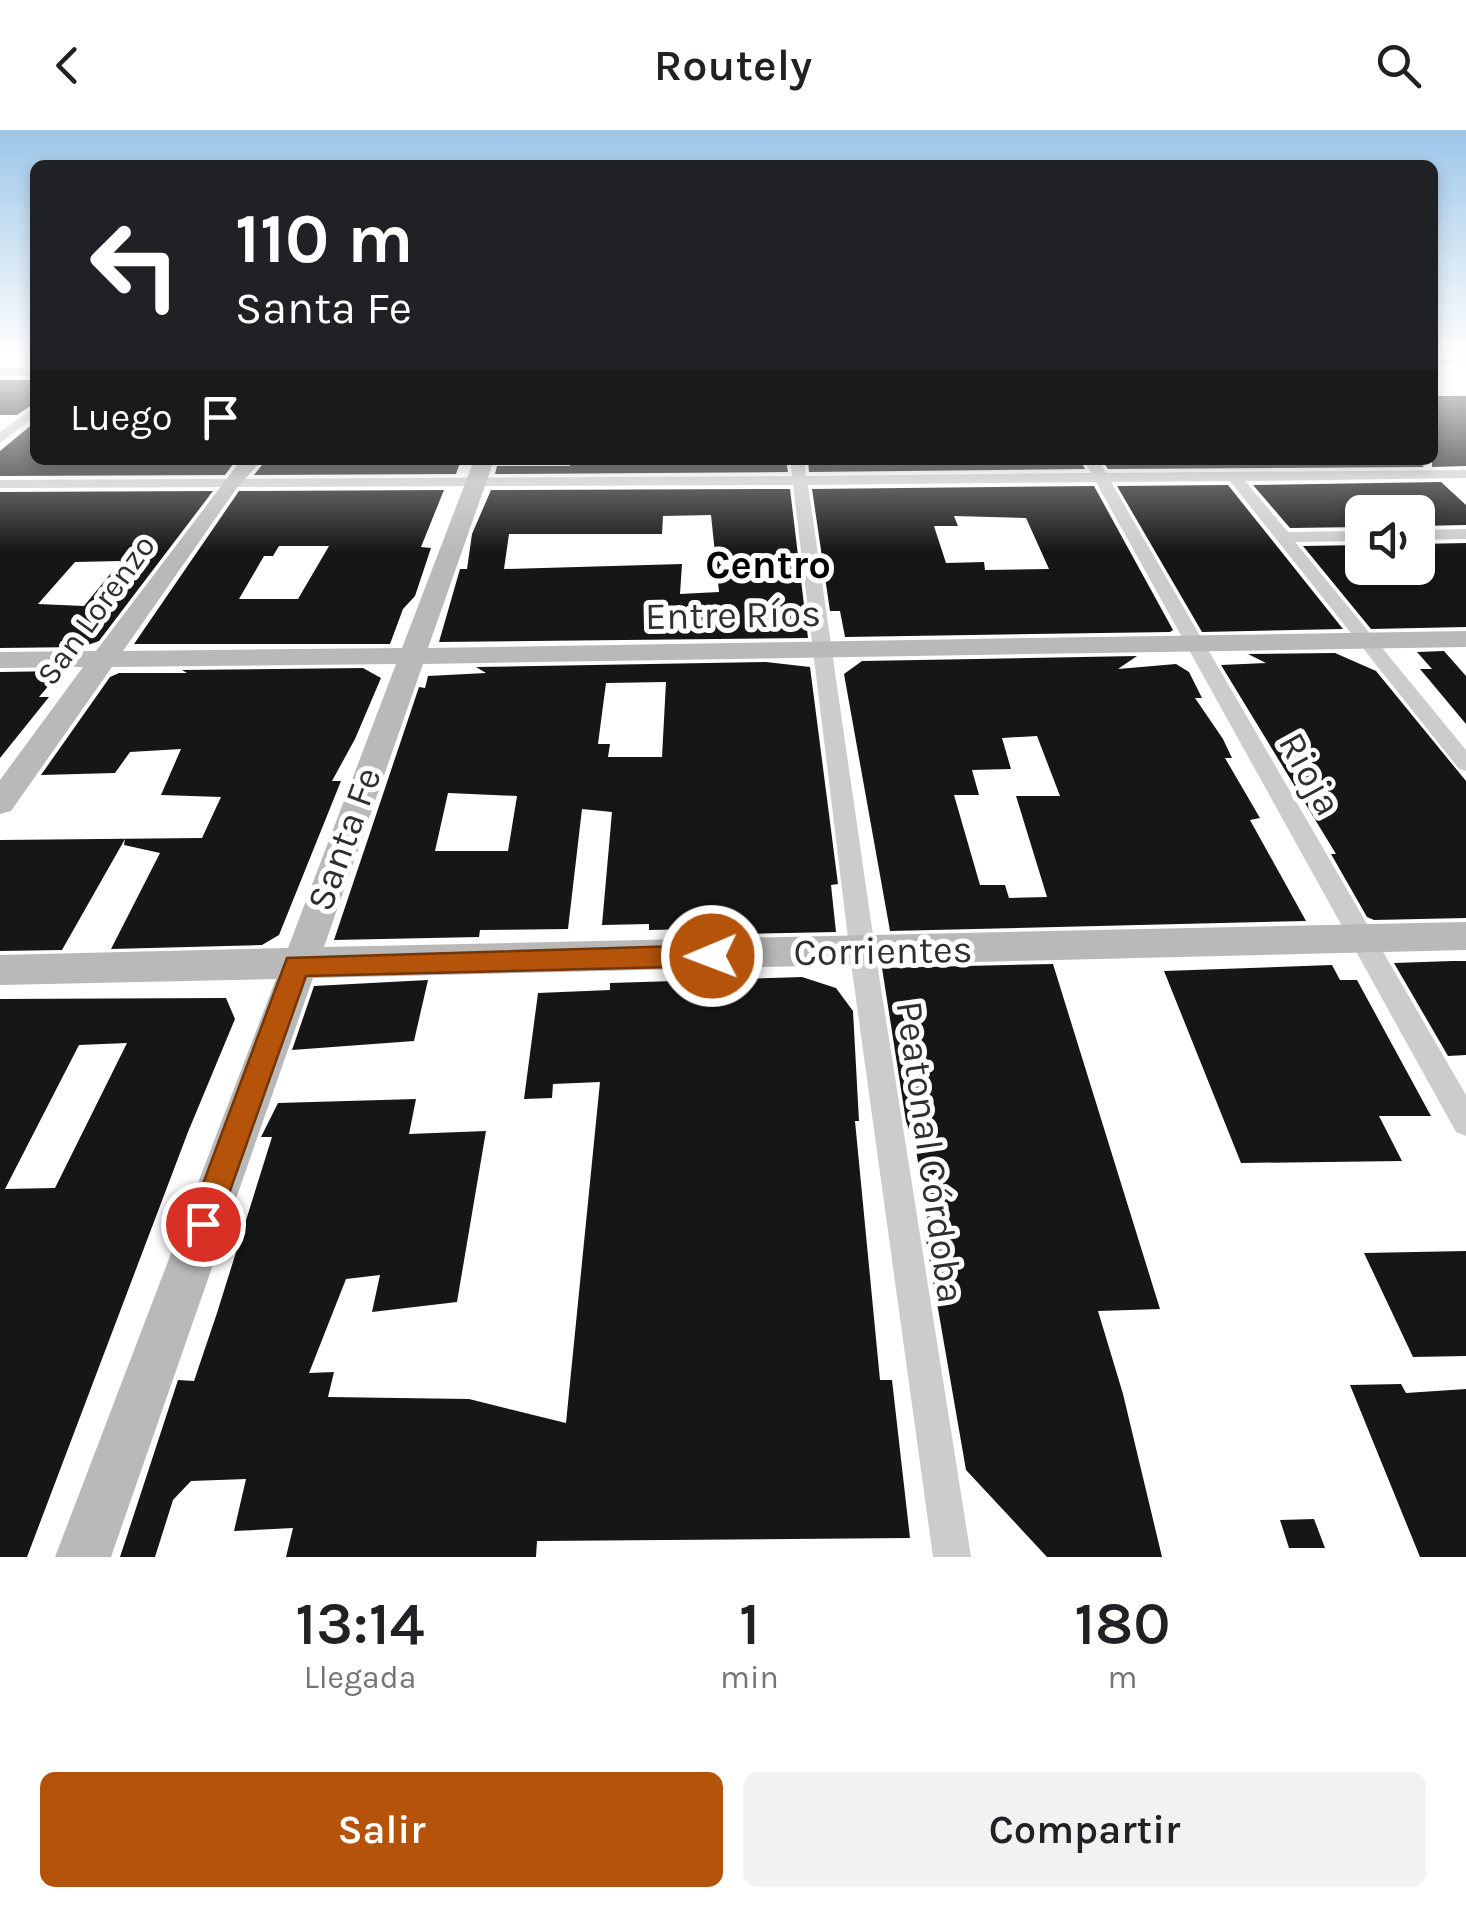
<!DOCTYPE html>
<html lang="es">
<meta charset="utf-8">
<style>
body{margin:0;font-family:Karla,sans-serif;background:#f2f2f2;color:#202124;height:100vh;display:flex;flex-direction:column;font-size:38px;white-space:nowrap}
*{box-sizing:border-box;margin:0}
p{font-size:32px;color:#757577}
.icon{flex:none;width:55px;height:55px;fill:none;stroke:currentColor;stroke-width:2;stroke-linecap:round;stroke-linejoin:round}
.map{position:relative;height:1427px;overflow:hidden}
.details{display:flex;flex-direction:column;background:#fff;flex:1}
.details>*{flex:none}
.guide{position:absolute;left:30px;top:30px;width:1408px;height:305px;border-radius:15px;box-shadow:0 5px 15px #0003;background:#202124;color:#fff;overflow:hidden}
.fabs{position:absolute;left:1345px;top:365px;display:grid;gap:20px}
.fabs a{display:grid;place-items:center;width:90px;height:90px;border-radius:15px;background:#fff;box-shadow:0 5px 15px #0003;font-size:50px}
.pin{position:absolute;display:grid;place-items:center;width:85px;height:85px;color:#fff;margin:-42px;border:5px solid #fff;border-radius:50%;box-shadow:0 2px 10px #0007}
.me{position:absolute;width:110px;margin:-55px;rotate:269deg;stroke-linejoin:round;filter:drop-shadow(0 0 8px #0008)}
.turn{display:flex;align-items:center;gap:35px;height:210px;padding:0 40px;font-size:45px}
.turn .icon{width:130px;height:130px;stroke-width:2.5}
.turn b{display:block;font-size:70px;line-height:85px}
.then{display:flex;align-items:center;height:95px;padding:0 40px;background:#0003;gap:20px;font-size:38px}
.eta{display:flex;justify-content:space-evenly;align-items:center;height:170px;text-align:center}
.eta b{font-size:60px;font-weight:600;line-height:70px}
.button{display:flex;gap:20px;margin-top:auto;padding:20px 40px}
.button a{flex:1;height:115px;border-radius:15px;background:#b45309;color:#fff;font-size:40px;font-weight:600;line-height:115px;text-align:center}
.button a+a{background:#f2f2f2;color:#202124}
header{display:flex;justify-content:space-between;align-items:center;height:130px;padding:0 40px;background:#fff;font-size:45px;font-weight:600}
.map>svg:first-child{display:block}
.building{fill:#161616;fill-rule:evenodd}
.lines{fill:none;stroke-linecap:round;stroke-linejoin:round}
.street{fill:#ccc;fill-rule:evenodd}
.secondary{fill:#b9b9b9;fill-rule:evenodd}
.route{fill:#b45309;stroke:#753606;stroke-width:2.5}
.labels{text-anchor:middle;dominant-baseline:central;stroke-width:10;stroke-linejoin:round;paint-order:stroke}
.far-street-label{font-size:32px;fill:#2f2f2f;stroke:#fff}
.street-label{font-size:38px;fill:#2f2f2f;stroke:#fff}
.far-district-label{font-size:40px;font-weight:bold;fill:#000;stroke:#fff}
</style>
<header><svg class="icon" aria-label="back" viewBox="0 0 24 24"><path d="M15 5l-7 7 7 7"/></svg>Routely<svg class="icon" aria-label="search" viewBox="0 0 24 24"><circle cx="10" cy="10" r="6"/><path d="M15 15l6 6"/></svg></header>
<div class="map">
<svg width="1466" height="1427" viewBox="0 0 1466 1427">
<rect width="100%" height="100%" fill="#fff"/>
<g class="building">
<path d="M0,250h35v23l-18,12h-17z"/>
<path d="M1432,266h34v70l-34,1z"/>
<path d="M35,292v38h201l-11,15 -225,1v-25z"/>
<path d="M266,330h195l-5,14 -202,1z"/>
<path d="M572,330h214l2,12 -293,2 2,-8h73z"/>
<path d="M808,330h272l5,9 -276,3z"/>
<path d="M1102,330h315l7,7 -316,2z"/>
<path d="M1441,352l25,23v20l-48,1v-14h-56v15l-72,1 -37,-43z"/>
<path d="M1228,355l115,144 -141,3 -85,-146z"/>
<path d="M1094,356l79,144 -3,2 -325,5 -5,-26h-10l-18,-122zM954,386l72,2 23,51 -64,1 -1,-8 -38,1 -12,-37h24z"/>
<path d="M790,359l18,149 -369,4 21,-73h7l5,-35 19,-44zM711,385l8,77 -39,2 2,-30 -178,5 5,-35h153l1,-18z"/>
<path d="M444,360l-23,57 10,1 -16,48 -12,13 -13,35h-256l105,-153zM279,416h50l-31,53h-59l25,-43h9z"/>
<path d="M213,361l-114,150 -17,6 -82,1v-156zM121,431l-37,45 -46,-2 37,-42z"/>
<path d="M1466,413v84l-95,2 -68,-83 59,-1v23h56v-24z"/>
<path d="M1444,521l22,25v48l-46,-55h12l-15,-17z"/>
<path d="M1335,523l41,18 90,110v137l-92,2 -7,-3 -36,-63h5l-115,-189 45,-2 -18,-9z"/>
<path d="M1137,526l-19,13 58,-5 13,8 13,26h-7l28,41 9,19h-7l35,60 -10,2 56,101 -416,10 -46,-257 18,-13zM1037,606l23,60h-44l31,101 -38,1 -4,-13h-25l-26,-90h25l-7,-25 39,-1 -9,-31z"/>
<path d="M766,532l44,5 28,217 -7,1 5,47 -94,2v-6l-93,2v-6l-47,1 10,-113 -30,-3 -14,120 -88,1 -1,7 -145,3 85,-253 6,1 3,-12 58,-3 -10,-6zM666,552l-4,75h-54l2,-13h-12l8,-61zM448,663l69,3 -9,55h-73z"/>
<path d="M363,538l18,10 -26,61 -23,42h9l-62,154 -17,10 -151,4 49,-96 -36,-8 1,-6 -63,111 -62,1v-111l202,-2 19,-41 -60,-2 20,-46 -51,3 -15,21 -74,2 69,-98 9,-4h68l-5,-3z"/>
<path d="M61,541l-22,26h10l-49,61v-86z"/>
<path d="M1453,831h13v94l-18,1 -54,-93z"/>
<path d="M1053,834l107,345 -62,2 25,83 39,163h-115l-81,-87 -42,-242h5l-13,-78 -10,-29 -24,-153z"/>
<path d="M1332,835l8,15h17l74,136h-52l23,45 -161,2 -77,-192z"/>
<path d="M802,847l34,11 17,23 6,110h-4l25,259h12l18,158 -373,3 -1,16h-250l7,-29 -59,3 12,-52 -55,2 -18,19 -18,57h-35l58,-177 16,1 23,-68 55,-176h-11l17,-34 138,-4 -7,35 77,-3 -29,171 -85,10 8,-37 -34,4 -37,94 25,-1 -6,25 141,2 97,24 34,-341 -47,2 -1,14 -28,1 14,-106 72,-3v-7z"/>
<path d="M428,850l-14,61 -122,9 22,-64z"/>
<path d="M226,868l9,21 -47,113 -161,425h-27v-558zM127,913l-72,145 -50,1 74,-144z"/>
<path d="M1466,1121v105l-53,1 -49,-104z"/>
<path d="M1401,1254l5,9 60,-4v168h-46l-70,-172z"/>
<path d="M1314,1389l11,29h-36l-9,-28z"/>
</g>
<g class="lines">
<g class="street">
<rect x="1432" y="225" width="34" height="8"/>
<rect x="0" y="238" width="35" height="8"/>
<path d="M35,277v10l-35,26v-11z"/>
<path d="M790,330h14l2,16 285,-3 -7,-13h14l8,13 360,-3v8l-221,3 43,51 74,-1v10l-67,1 171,208v21l-7,-2 -229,-288 -119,1 355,613v41l-10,-4 -360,-650 -288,3 69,478 94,594h-38l-82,-594 -58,-478 -793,3v-8l792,-4z"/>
<path d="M1466,399v10l-48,1v-10z"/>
</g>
<path class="secondary" d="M241,330h21l-26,29 -113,162 279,-3 72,-188h20l-66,188 1038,-17v16l-1043,17 -99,283 1142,-25v28l-1153,28 -202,579h-56l221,-578 -276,6v-30l288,-7 108,-284 -284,3 -101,144 -11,3v-34l83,-113 -83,1v-16l96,-1z"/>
</g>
<linearGradient id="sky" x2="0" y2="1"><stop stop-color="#9dc6e9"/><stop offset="0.53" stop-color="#fff"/><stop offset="1" stop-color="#fff" stop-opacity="0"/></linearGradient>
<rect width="1466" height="422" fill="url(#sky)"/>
<path class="route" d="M712,815l9,3 4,8 -4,7 -9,3 -406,10 -92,260 -11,4 -11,-4 -4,-12 99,-266z"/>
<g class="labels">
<g class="far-street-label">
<text transform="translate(96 480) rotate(-54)">San Lorenzo</text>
</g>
<g class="street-label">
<text transform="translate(733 485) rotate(-1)">Entre Ríos</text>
<text transform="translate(1310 644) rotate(61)">Rioja</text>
<text transform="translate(344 709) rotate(-70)">Santa Fe</text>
<text transform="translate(883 821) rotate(-1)">Corrientes</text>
<text transform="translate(930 1022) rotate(82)">Peatonal Córdoba</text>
</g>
<g class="far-district-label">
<text x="768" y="434">Centro</text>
</g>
</g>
</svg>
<div class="fabs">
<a><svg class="icon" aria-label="sound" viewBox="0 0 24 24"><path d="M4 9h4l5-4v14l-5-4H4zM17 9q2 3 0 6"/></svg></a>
</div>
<div class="pin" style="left:203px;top:1094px;background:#d93025"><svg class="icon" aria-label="arrive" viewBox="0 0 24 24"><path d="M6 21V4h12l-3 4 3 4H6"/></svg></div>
<svg class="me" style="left:712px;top:826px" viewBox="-20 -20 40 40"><circle r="17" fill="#b45309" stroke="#fff" stroke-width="3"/><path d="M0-11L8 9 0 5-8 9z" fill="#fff"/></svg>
<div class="guide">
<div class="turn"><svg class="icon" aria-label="left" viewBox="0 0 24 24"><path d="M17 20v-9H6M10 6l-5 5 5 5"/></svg><div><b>110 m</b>Santa Fe</div></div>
<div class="then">Luego<svg class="icon" aria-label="arrive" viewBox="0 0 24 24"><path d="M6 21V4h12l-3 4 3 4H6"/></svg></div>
</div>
</div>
<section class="details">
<div class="eta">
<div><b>13:14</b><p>Llegada</p></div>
<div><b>1</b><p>min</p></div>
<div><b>180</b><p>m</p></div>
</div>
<div class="button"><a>Salir</a><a>Compartir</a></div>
</section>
